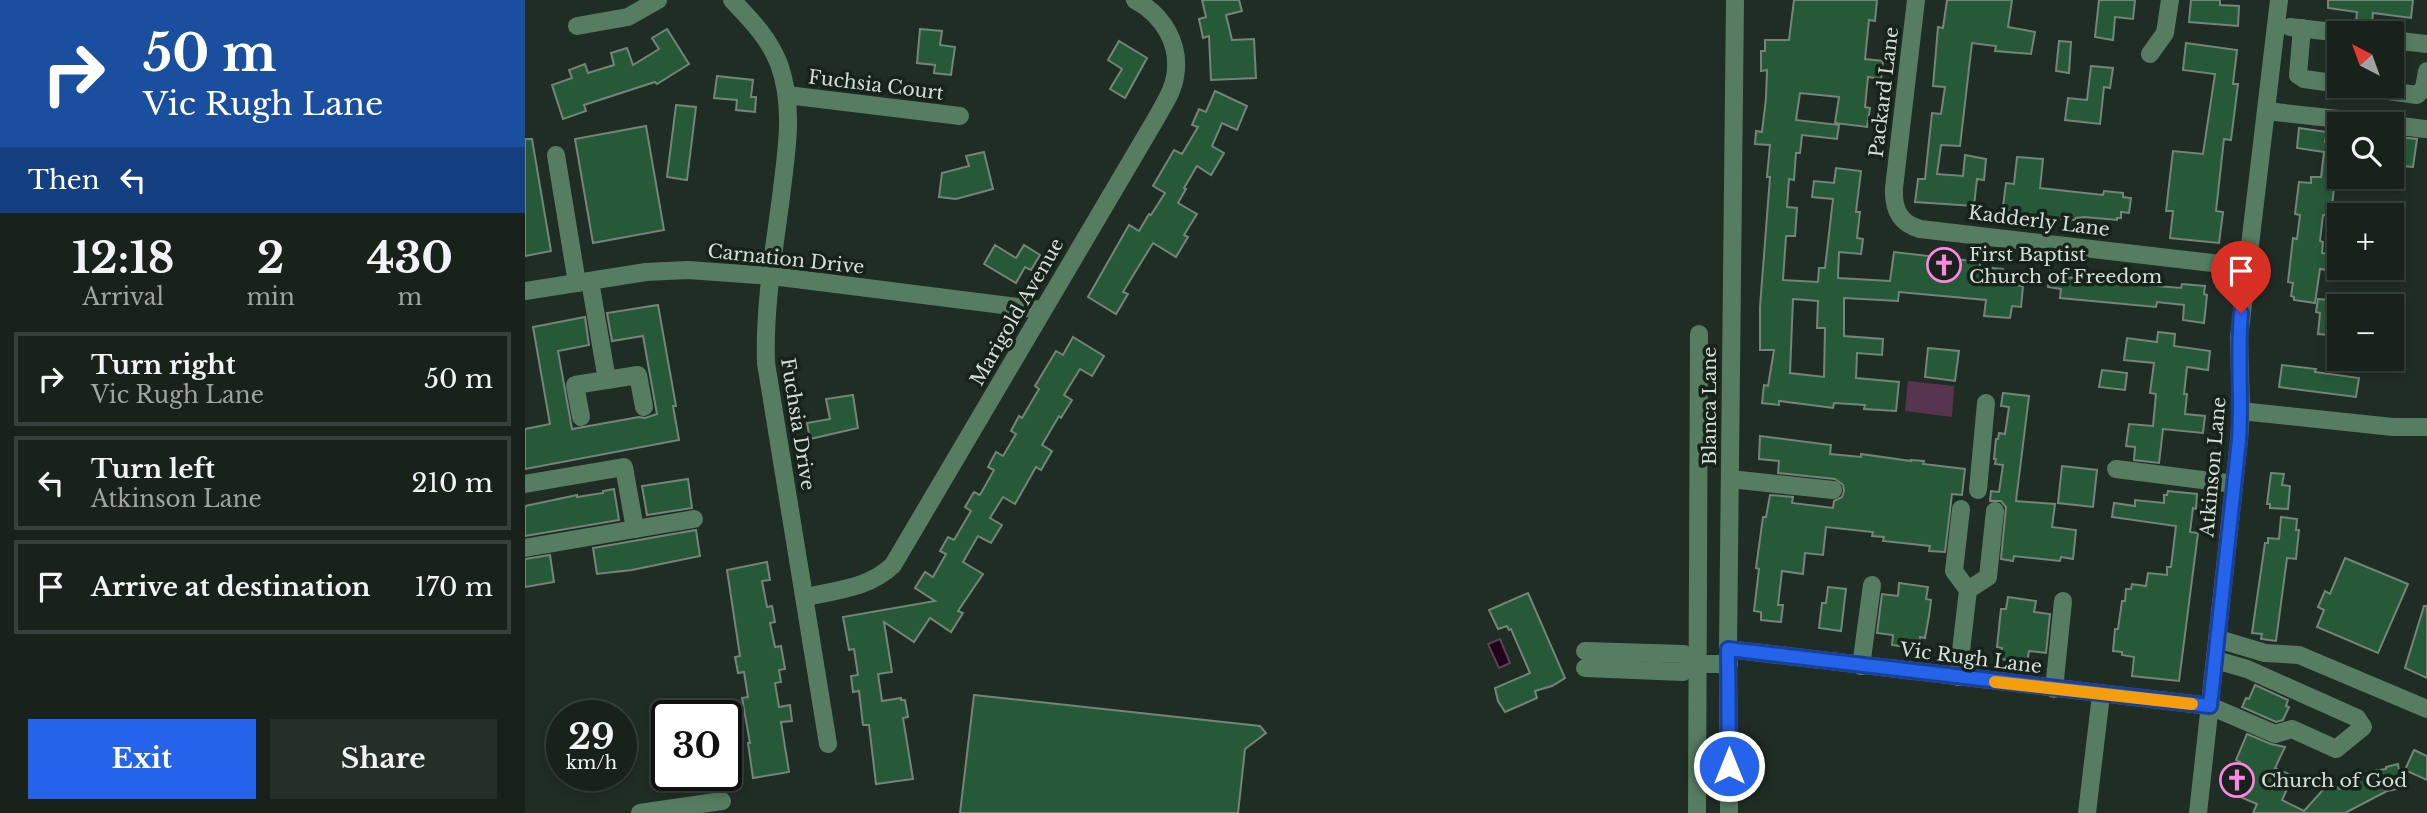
<!DOCTYPE html>
<meta charset="utf-8">
<style>
body{margin:0;font-family:"Libre Baskerville",serif;background:#252f28;color:#f1f3f6;height:100vh;display:flex;flex-direction:column;font-size:26px;white-space:nowrap}
*{box-sizing:border-box;margin:0}
p{font-size:23px;color:#9fa4a3}
.icon{flex:none;width:38px;height:38px;fill:none;stroke:currentColor;stroke-width:2;stroke-linecap:round;stroke-linejoin:round}
.map{position:relative;flex:1;overflow:hidden}
.drawer{display:flex;flex-direction:column;background:#18221b;width:525px}
.drawer>*{flex:none}
.guide{background:#1a4fa0;color:#fff;overflow:hidden}
.needle{width:46px;rotate:319deg}
.tools{position:absolute;left:1802px;top:21px;display:grid;gap:14px}
.tools a{display:grid;place-items:center;width:77px;height:77px;border-radius:0px;background:#18221b;box-shadow:0 4px 10px #0003,0 0 0 2px #363f3a;font-size:35px}
.speed{position:absolute;left:21px;top:700px;display:flex;gap:14px;font-size:35px;font-weight:700;text-align:center}
.speed>*{display:grid;place-content:center;width:91px;height:91px;border-radius:50%;background:#18221b;box-shadow:0 4px 10px #0003,0 0 0 2px #363f3a;line-height:1}
.speed small{font-size:18px;font-weight:400}
.speed .limit{border:4px solid #111;border-radius:10px;background:#fff;color:#111}
.pin{position:absolute;display:grid;place-items:center;width:60px;height:60px;color:#fff;margin:-72px -30px;border-radius:50% 50% 50% 0;rotate:-45deg;box-shadow:0 0 7px #0007}
.pin .icon{rotate:45deg}
.me{position:absolute;width:77px;margin:-38px;rotate:0deg;stroke-linejoin:round;filter:drop-shadow(0 0 5px #0008)}
.turn{display:flex;align-items:center;gap:24px;height:147px;padding:0 28px;font-size:32px}
.turn .icon{width:91px;height:91px;stroke-width:2.5}
.turn b{display:block;font-size:49px;line-height:60px}
.then{display:flex;align-items:center;height:66px;padding:0 28px;background:#0003;gap:14px;font-size:26px}
.eta{display:flex;justify-content:space-evenly;align-items:center;height:119px;text-align:center}
.eta b{font-size:42px;font-weight:700;line-height:49px}
.button{display:flex;gap:14px;margin-top:auto;padding:14px 28px}
.button a{flex:1;height:80px;border-radius:0px;background:#2563eb;color:#fff;font-size:28px;font-weight:700;line-height:80px;text-align:center}
.button a+a{background:#252f28;color:#f1f3f6}
ul{padding:0;list-style:none}
li{display:flex;align-items:center;gap:21px;height:94px;margin:0 14px 10px;padding:0 14px;border:4px solid #363f3a;border-radius:0px}
li div{flex:1}
li b{display:block;font-size:26px}
li em{font-style:normal}
main{display:flex;flex:1;min-height:0}
.map>svg:first-child{display:block}
.green{fill:#57354f}
.water{fill:#20001a;stroke:#574353;stroke-width:2}
.building{fill:#265938;stroke:#758478;stroke-width:2;fill-rule:evenodd}
.lines{fill:none;stroke-linecap:round;stroke-linejoin:round}
.minor{stroke:#567d61;stroke-width:18}
.route-casing{stroke:#184099;stroke-width:18}
.route{stroke:#2563eb;stroke-width:12}
.slow{stroke:#f59e0b;stroke-width:12}
.labels{text-anchor:middle;dominant-baseline:central;stroke-width:7;stroke-linejoin:round;paint-order:stroke}
.street-label{font-size:19px;fill:#d6ded8;stroke:#17231a}
.poi-label{font-size:19px;fill:#d6ded8;stroke:#17231a;text-anchor:start}
</style>
<main>
<section class="drawer">
<div class="guide">
<div class="turn"><svg class="icon" aria-label="right" viewBox="0 0 24 24"><path d="M7 20v-9h11M14 6l5 5-5 5"/></svg><div><b>50 m</b>Vic Rugh Lane</div></div>
<div class="then">Then<svg class="icon" aria-label="left" viewBox="0 0 24 24"><path d="M17 20v-9H6M10 6l-5 5 5 5"/></svg></div>
</div>
<div class="eta">
<div><b>12:18</b><p>Arrival</p></div>
<div><b>2</b><p>min</p></div>
<div><b>430</b><p>m</p></div>
</div>
<ul>
<li><svg class="icon" aria-label="right" viewBox="0 0 24 24"><path d="M7 20v-9h11M14 6l5 5-5 5"/></svg><div><b>Turn right</b><p>Vic Rugh Lane</p></div><em>50 m</em></li>
<li><svg class="icon" aria-label="left" viewBox="0 0 24 24"><path d="M17 20v-9H6M10 6l-5 5 5 5"/></svg><div><b>Turn left</b><p>Atkinson Lane</p></div><em>210 m</em></li>
<li><svg class="icon" aria-label="arrive" viewBox="0 0 24 24"><path d="M6 21V4h12l-3 4 3 4H6"/></svg><div><b>Arrive at destination</b></div><em>170 m</em></li>
</ul>
<div class="button"><a>Exit</a><a>Share</a></div>
</section>
<div class="map">
<svg width="1902" height="813" viewBox="0 0 1902 813">
<rect width="100%" height="100%" fill="#202d24"/>
<path class="green" d="M1383,381l46,5 -2,31 -47,-6z"/>
<path class="water" d="M975,639l10,24 -11,5 -11,-24z"/>
<g class="building">
<path d="M677,0h37l3,11 -16,4 6,25 22,-1 2,39 -45,2 -2,-44 -6,2 -4,-19 7,-2z"/>
<path d="M1269,0h83l-2,21 -6,-1 -4,39 18,2 -2,18 -13,-2 -3,30 5,1 -3,19 -32,-4 4,-26 -39,-4 -4,27 43,5 -2,14 -35,-4 -2,18h-4l-2,27 -5,-1 -2,28 10,1 -2,28h-9l-3,44 35,2 1,-14h6l8,-69 -21,-2 2,-16 20,2 2,-15 25,3 -5,41h4l-3,26 6,1 -2,15 -22,-2 -1,26 52,3 4,-29 86,10v5l23,2 2,3 -1,12 19,2 -2,21 -9,-1 -2,12 -26,-2 2,-16 -87,-8 -1,9 -54,-3v38l39,3 -1,16 -25,-2 -1,25 43,4 -3,29 -32,-2 1,-4 -31,-2 -1,5 -54,-7v4l-17,-2 2,-18 4,1 6,-36h-14v-43l10,-130h-3l3,-32 -15,-1 1,-13 6,1 4,-34 1,-28 -6,1v-20h4v-11h24zM1268,299l25,2 -1,27h8l-1,49 -34,-4z"/>
<path d="M1422,0h65l-4,27 27,5 -4,22 -36,-3 1,-5 -24,-3 -12,103 -19,-1 -4,29 26,2 2,-21 21,4 -2,21 -7,-1 -3,27 -59,-4 3,-23h7l7,-66 9,1 4,-27 -12,-1 5,-59 5,1z"/>
<path d="M1574,0h36l-2,19 -18,-2 -2,23 -18,-3z"/>
<path d="M1666,0h29v5l19,1 -1,20 -49,-4z"/>
<path d="M1803,0h85l-2,18 -38,-5 -1,10 -16,-2 1,-9 -29,-4z"/>
<path d="M142,29l22,35 -32,20 -2,-2 -71,23 2,6 -23,8 -11,-34 20,-7 -3,-8 16,-6 3,9 26,-8 -3,-12 16,-5 6,17 26,-16 -7,-11z"/>
<path d="M395,29l22,2 -2,14 15,2 -4,28 -17,-2 1,-8 -18,-2z"/>
<path d="M594,41l28,17 -22,40 -15,-9 12,-20 -14,-9z"/>
<path d="M1534,41l12,1 -2,31 -13,-2z"/>
<path d="M1661,43l51,7 -4,34h5l-7,56 -7,-1 -8,72 7,1 -4,31 -49,-5 3,-27h-7l7,-60 30,3 12,-80 -32,-4z"/>
<path d="M1566,66l22,2 -3,20 -6,-1 -4,37 -35,-4 3,-22 19,2z"/>
<path d="M192,76l36,4 -2,17h5l-1,15 -19,-2 1,-10 -23,-2z"/>
<path d="M690,91l32,15 -10,24 -15,-7 -10,23 12,7 -13,22 -14,-9 -13,22 2,1 -8,14 19,11 -13,21 4,2 -12,20 -23,-14 -30,49 5,2 -12,20 -28,-17 41,-72 10,6 10,-17 2,1 14,-22 -12,-7 21,-36 8,4 16,-27 -6,-2 7,-16 7,3z"/>
<path d="M151,105l20,2 -9,73 -20,-3z"/>
<path d="M121,126l18,104 -71,13 -18,-104z"/>
<path d="M1774,128l28,4 -2,10 15,2v33h10l-2,12 -14,-1 -3,28 -8,-1 -3,26 3,1 -1,11 18,2v17l-20,-3 -5,34 -21,-3v-3l-3,-1 2,-13 -5,-1 5,-44 4,1 3,-24 -5,-1 4,-32 12,1v-6h10l3,-25 -27,-4z"/>
<path d="M1874,137l18,2 -4,28 -21,-2v-18h3l1,-7h2z"/>
<path d="M0,139h7l19,112 -26,5z"/>
<path d="M459,152l9,37 -37,10 -17,-2 3,-24 27,-7 -3,-10z"/>
<path d="M1492,157l26,2 -3,29 63,7 1,-4 19,2v4l8,1 -2,15 -8,-1v6h-4v2l-33,-3 -8,1 -1,2 -68,-5 1,-7 -5,-1 3,-24 8,1z"/>
<path d="M470,245l21,13 8,-13 16,10 -9,15 -6,-3 -9,16 -32,-19z"/>
<path d="M1525,271l17,1v5l40,5 74,6 1,-4 23,2 -1,8 3,1 -3,28 -21,-3 1,-15 -27,-3 -1,5 -96,-9 1,-9 -13,-2z"/>
<path d="M1793,299l23,2 -1,35 -22,-2 2,-21 -4,-1z"/>
<path d="M133,305l18,101h-3l6,34 -154,29v-40l25,-5 -17,-97 52,-10 4,28 -31,6 14,78 67,-12 6,1 12,-4 -14,-78 -31,5 -5,-28z"/>
<path d="M1633,332l17,2 -1,12 36,5 -2,19 -21,-3 -3,27h3l-2,20 20,2 -2,17 -40,-4 -4,34 -25,-3 1,-13 -9,-1 3,-22 24,2 3,-32 -6,-1 4,-30 -30,-3 3,-22 30,4z"/>
<path d="M548,337l31,19 -12,20 -12,-7 -16,26 8,5 -11,18 -2,-2 -17,29 10,6 -11,19 -5,-3 -21,37 -12,-7 -13,21 12,7 -11,18 -13,-7 -15,26 20,12 -25,37 5,2 -12,19 -21,-14 -16,24 -30,-20 8,50 -14,2 4,27 19,-3v2h4l3,17 -5,1 10,61 -37,5 -7,-59h-6l-4,-34 -6,1 -2,-16 7,-1 -4,-26 -5,1 -6,-33 92,-16 -20,-13 10,-16 8,5 13,-23 -6,-3 8,-14 6,3 17,-29 -6,-4 9,-15 6,3 14,-25 -6,-3 8,-15 7,4 13,-22 -5,-3 8,-15 3,2 17,-29 -4,-3 21,-35 7,4z"/>
<path d="M1403,348l31,3 -4,30 -30,-4z"/>
<path d="M1757,365l34,4 -1,3 44,6 -3,19 -77,-10z"/>
<path d="M1577,370l25,3 -2,17 -26,-3z"/>
<path d="M1478,393l26,3 -13,105 39,3 -3,23 24,3 -3,29 -12,-2 -1,4 -46,-5 -1,5 -12,-2 5,-52 -5,-6h-11l1,-10 8,1 4,-27 -8,-1 1,-5h-2l2,-20h2l1,-6 6,1 4,-27 -8,-1z"/>
<path d="M328,395l5,33 -48,11 -3,-16 23,-4 -4,-20z"/>
<path d="M1235,436l71,9 -1,9 31,3v-3l50,7v-1l13,1 -1,3 42,5 -3,26 -10,-1 -7,58 -16,-1 1,-5 -47,-5 1,-4 -12,-1 1,-4 -47,-5 -3,28 -18,-2 -2,21 -21,-3 -4,34h5l-2,17 -20,-2v-8l-7,-1 5,-42 -3,-1 7,-51h3l4,-22 23,2 -1,6 41,5 1,-7 8,-4 2,-6 -1,-6 -8,-6 -57,-6 1,-12 -20,-2z"/>
<path d="M1537,466l35,4 -4,37 -35,-4z"/>
<path d="M1746,473l13,1 -2,11 8,1 -2,23 -18,-1v-4h-3z"/>
<path d="M163,479l4,29 -45,7 -5,-29z"/>
<path d="M89,489l5,31 -94,16v-30l52,-11v2l26,-4v-2z"/>
<path d="M1643,491l29,3 -1,15 -3,-1 -3,24 8,1 -19,148 -47,-5 2,-19 -12,-2v-3l-9,-1 2,-22h3l4,-28h3l1,-12h5l1,-5 14,2 2,-13 19,2v-8h4l5,-41 -64,-9 2,-14 21,3v-6l29,3v-8h3z"/>
<path d="M1756,517l16,2 -1,11h3l-3,29 -9,-1 -11,83 -15,-2 1,-5 -10,-1 13,-90h3v-5l11,1z"/>
<path d="M171,530l4,26 -68,14 -35,4 -4,-26z"/>
<path d="M25,555l4,27 -29,5v-28z"/>
<path d="M1820,558l63,26 -30,69 -61,-26 7,-17 -6,-3 7,-16 5,3z"/>
<path d="M242,562l3,18 -8,1 5,26 5,-1 3,16 -5,1 5,24 6,-1 4,23 -6,1 2,12 -6,1 4,24 11,-2 2,16 -11,1 8,50 -36,6 -5,-35h2l-8,-45 6,-1 -4,-25 -6,1 -3,-16 5,-1 -13,-86z"/>
<path d="M1374,583l29,4 -2,12 5,1 -2,16 -4,22 -5,-1 -1,12 -27,-4 1,-10 -16,-2 5,-39 16,2z"/>
<path d="M1303,587l18,2 -5,42 -22,-3 3,-25h4z"/>
<path d="M1003,593l37,85 -13,8 -17,5 2,7 -32,14 -7,-11 -3,-13 35,-15 -19,-44 -2,1 -2,-4 -9,3 -9,-19z"/>
<path d="M1483,597l28,4 -2,11 16,2 -4,39 -17,-2 -2,11 -27,-3 2,-11 -5,-1 4,-38h5z"/>
<path d="M1899,606h3v72l-22,-10z"/>
<path d="M1730,685l33,15 -2,6 3,1 -6,13 -7,2 -34,-15 4,-9 3,1z"/>
<path d="M449,695l286,31 6,7 -21,16 -7,64h-278z"/>
<path d="M1722,734l24,10 14,3 -10,21 18,8 -11,24 22,11 26,-29 10,7 34,-18 12,-2v-2l12,-3 4,24 -15,3 -42,22h-92l4,-9 -26,-11 4,-10 -4,-2 9,-19 -4,-2z"/>
<path d="M1889,750l13,6v24l-22,-10z"/>
</g>
<g class="lines">
<g class="minor">
<path d="M207,0c19,20 37,38 47,64 16,44 7,89 2,133 -7,54 -17,111 -15,166l62,381"/>
<path d="M1391,0l-22,188c-1,21 5,35 26,41l327,38"/>
<path d="M52,26l51,-9 30,-17"/>
<path d="M1765,27l51,6"/>
<path d="M1777,28l-4,47 6,4 36,5"/>
<path d="M1867,40l35,4"/>
<path d="M1625,54l15,-21 5,-33"/>
<path d="M1827,86l65,9 7,-7 3,-17"/>
<path d="M262,95l173,21"/>
<path d="M1741,111l118,13"/>
<path d="M1867,125l33,4"/>
<path d="M31,155l21,128"/>
<path d="M65,281l17,99"/>
<path d="M0,291l121,-19 42,-2 84,6 270,34"/>
<path d="M1716,411l152,16h34"/>
<path d="M56,417l-6,-32 63,-10 6,32"/>
<path d="M1591,469l118,15"/>
<path d="M1205,479l103,11"/>
<path d="M0,484l99,-17 11,62 -110,19"/>
<path d="M1453,490l8,-87"/>
<path d="M1436,509l-7,62 14,19"/>
<path d="M110,529l59,-10"/>
<path d="M1443,590l20,-13 7,-66"/>
<path d="M281,597c32,-7 63,-9 87,-32l264,-448c7,-13 16,-26 18,-40 6,-33 -12,-62 -40,-77"/>
<path d="M1693,639l47,14 34,2 128,54"/>
<path d="M1203,649l482,57 65,28 17,-5 44,20 27,-22 -6,-9 -110,-49 -31,-9"/>
<path d="M1060,651l99,3 13,10"/>
<path d="M1336,666l11,-81"/>
<path d="M1060,668l98,4 14,-8h32"/>
<path d="M1433,677l10,-87"/>
<path d="M1529,689l9,-88"/>
<path d="M115,813l82,-12"/>
<path d="M1172,813l2,-479"/>
<path d="M1204,813l-1,-164 7,-649"/>
<path d="M1562,813l14,-118"/>
<path d="M1673,813l41,-373 2,-29 -2,-73 40,-338"/>
</g>
</g>
<g class="lines">
<g class="route-casing">
<path id="route" d="M1204,766l-1,-117 482,57 29,-266c3,-43 -2,-85 2,-127"/>
</g>
<use href="#route" class="route"/>
<path class="slow" d="M1470,682l197,22"/>
</g>
<defs>
<g id="church-ring" transform="scale(1.75)"><circle r="9.5" fill="#17231a" stroke="#fd86e3" stroke-width="1.5"/><path d="M-1.2-6h2.4v3.5h3.3v2.4h-3.3V6h-2.4V-.1h-3.3v-2.4h3.3Z" fill="#fd86e3"/></g>
</defs>
<g fill-rule="evenodd">
<use href="#church-ring" x="1419" y="265"/>
<use href="#church-ring" x="1712" y="780"/>
</g>
<g class="labels">
<g class="street-label">
<text transform="translate(351 85) rotate(7)">Fuchsia Court</text>
<text transform="translate(1359 92) rotate(-83)">Packard Lane</text>
<text transform="translate(1514 221) rotate(7)">Kadderly Lane</text>
<text transform="translate(261 259) rotate(6)">Carnation Drive</text>
<text transform="translate(492 312) rotate(-60)">Marigold Avenue</text>
<text transform="translate(1184 406) rotate(-90)">Blanca Lane</text>
<text transform="translate(273 424) rotate(81)">Fuchsia Drive</text>
<text transform="translate(1688 467) rotate(-85)">Atkinson Lane</text>
<text transform="translate(1446 658) rotate(7)">Vic Rugh Lane</text>
</g>
<g class="poi-label">
<text x="1444" y="254">First Baptist<tspan x="1444" dy="22">Church of Freedom</tspan></text>
<text x="1736" y="780">Church of God</text>
</g>
</g>
</svg>
<div class="tools">
<a><svg class="needle" viewBox="-14 -14 28 28"><path d="M0-13l5 13h-10z" fill="#e53935"/><path d="M0 13l5-13h-10z" fill="#9fa4a3"/></svg></a>
<a><svg class="icon" aria-label="search" viewBox="0 0 24 24"><circle cx="10" cy="10" r="6"/><path d="M15 15l6 6"/></svg></a>
<a>+</a>
<a>−</a>
</div>
<div class="speed"><div>29<small>km/h</small></div><div class="limit">30</div></div>
<div class="pin" style="left:1716px;top:313px;background:#d93025"><svg class="icon" aria-label="arrive" viewBox="0 0 24 24"><path d="M6 21V4h12l-3 4 3 4H6"/></svg></div>
<svg class="me" style="left:1204px;top:766px" viewBox="-20 -20 40 40"><circle r="17" fill="#2563eb" stroke="#fff" stroke-width="3"/><path d="M0-11L8 9 0 5-8 9z" fill="#fff"/></svg>
</div>
</main>
